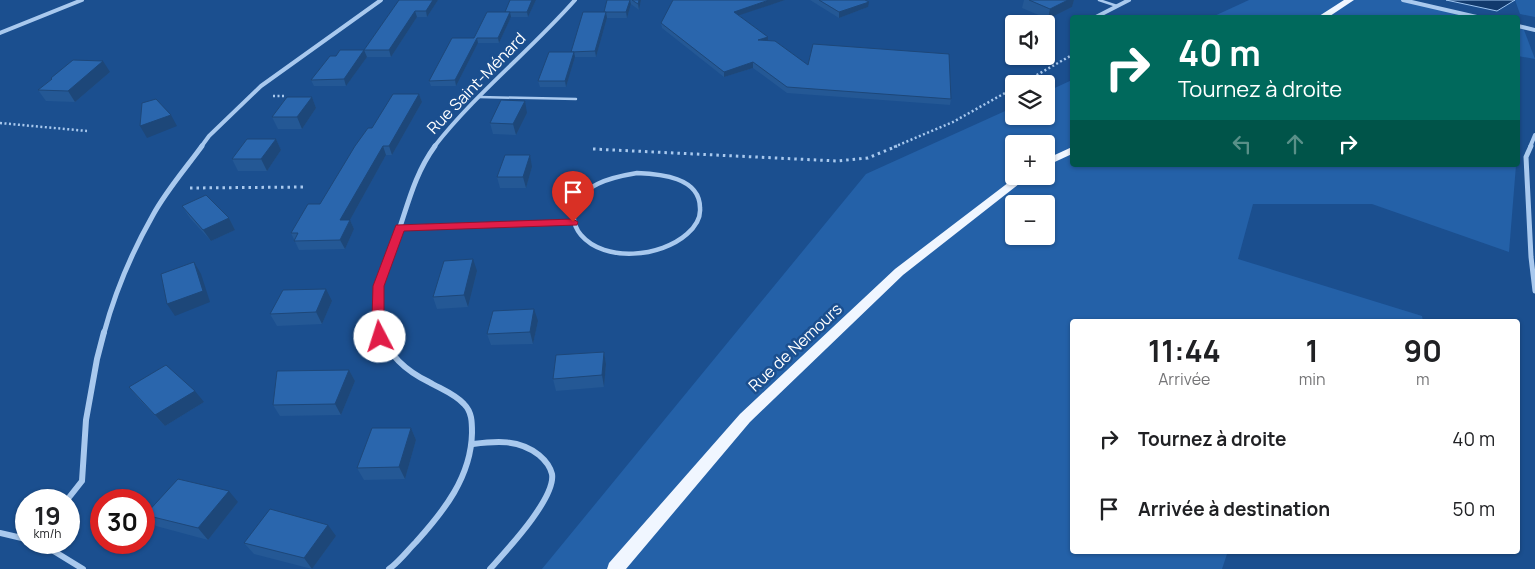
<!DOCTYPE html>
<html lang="fr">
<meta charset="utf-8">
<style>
body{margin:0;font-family:Manrope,sans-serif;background:#f6f6f6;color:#202124;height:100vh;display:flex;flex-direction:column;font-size:19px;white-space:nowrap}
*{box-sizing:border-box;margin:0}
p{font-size:16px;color:#757577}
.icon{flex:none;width:28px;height:28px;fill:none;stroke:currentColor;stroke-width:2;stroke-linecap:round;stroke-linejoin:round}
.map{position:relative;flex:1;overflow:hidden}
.sheet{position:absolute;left:1070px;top:319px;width:450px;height:235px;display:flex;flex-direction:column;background:#fff;border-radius:5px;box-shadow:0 1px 4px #0004}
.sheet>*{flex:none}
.guide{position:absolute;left:1070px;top:15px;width:450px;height:152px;border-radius:5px;box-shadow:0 1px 4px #0004;background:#00695c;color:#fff;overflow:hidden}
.tools{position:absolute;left:1005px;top:15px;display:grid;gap:10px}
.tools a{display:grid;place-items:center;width:50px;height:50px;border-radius:5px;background:#fff;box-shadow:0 1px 4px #0004;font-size:25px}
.speed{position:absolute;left:15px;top:489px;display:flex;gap:10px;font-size:25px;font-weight:700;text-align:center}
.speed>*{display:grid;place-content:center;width:65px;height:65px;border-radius:50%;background:#fff;box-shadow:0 1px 4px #0004;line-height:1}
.speed small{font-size:12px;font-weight:400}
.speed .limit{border:8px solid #d22;background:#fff;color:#111}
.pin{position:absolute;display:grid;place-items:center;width:42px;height:42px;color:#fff;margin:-51px -21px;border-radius:50% 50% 50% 0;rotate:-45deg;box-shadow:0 0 5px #0007}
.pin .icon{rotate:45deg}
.me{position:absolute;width:55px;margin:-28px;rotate:355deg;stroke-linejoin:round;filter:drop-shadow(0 0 4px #0008)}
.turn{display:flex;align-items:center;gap:18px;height:105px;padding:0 25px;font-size:22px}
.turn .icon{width:65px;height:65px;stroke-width:2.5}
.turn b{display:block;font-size:35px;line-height:42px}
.lanes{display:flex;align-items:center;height:48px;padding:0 25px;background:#0003;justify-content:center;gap:25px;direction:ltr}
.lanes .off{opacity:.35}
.eta{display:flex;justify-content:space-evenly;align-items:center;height:85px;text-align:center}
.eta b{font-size:30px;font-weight:700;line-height:35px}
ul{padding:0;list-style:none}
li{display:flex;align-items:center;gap:15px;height:70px;padding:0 25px}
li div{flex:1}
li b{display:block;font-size:19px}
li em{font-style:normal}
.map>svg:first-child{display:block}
.green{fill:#2461a8;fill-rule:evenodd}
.water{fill:#123a6d;stroke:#9cc4f0}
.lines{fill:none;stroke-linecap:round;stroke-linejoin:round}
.path-far1{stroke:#a9c9ee;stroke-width:2.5;stroke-dasharray:2 2.5;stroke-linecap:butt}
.path{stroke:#a9c9ee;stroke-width:3;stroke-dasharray:2.5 4;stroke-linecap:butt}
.service-far1{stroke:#a9c9ee;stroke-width:2.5}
.service{stroke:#a9c9ee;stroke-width:4}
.pedestrian{stroke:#a9c9ee;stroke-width:4.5}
.minor-far2{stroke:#a9c9ee;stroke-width:4}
.minor-far1{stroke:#a9c9ee;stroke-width:5}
.minor{stroke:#a9c9ee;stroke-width:6}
.primary{fill:#f0f6ff;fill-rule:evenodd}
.wall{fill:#245895}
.shaded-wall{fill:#1d4779}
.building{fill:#2a66ad;stroke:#1d4779}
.route{fill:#e11d48;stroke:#92132f}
.labels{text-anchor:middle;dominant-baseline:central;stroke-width:5;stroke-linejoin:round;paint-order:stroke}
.street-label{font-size:16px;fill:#fff;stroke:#1b4f8f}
</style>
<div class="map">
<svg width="1535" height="569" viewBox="0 0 1535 569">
<rect width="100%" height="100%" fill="#1b4f8f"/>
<g class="green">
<path d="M1249,0h162l66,17 -267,1z"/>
<path d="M1515,0h20v17l-15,-3z"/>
<path d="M1518,28l6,2 11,29 -17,-3z"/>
<path d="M1072,80v85h444l-7,87 -137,-48h-119l-15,55 184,57 1,5h-351v230h156l-6,18h-680l324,-395 148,-67v9h32v-24zM1014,144h32v32h-32zM1014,204h32v32h-32z"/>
</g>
<path class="water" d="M1446,0h69l-18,11z"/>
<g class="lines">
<g class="path-far1">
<path d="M1021,84l51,-29"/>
<path d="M273,96h11"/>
<path d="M0,123l87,8"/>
<path d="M894,147l59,-25 61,-34"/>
</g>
<g class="path">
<path d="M593,149l244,12 31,-3 29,-12"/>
<path d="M190,188l117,-1"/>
</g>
<g class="service-far1">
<path d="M1099,0l18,6"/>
<path d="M479,97l97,2"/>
</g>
<path class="service" d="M400,227l173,-5"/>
<path class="pedestrian" d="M637,173c23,1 63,4 63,35 1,11 -5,19 -13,26 -26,23 -82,29 -106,1 -5,-6 -8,-14 -7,-21 4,-30 39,-37 63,-41z"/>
<g class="minor-far2">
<path d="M1403,0l78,18"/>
<path d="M1094,18l35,-18"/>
<path d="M1518,26l17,4"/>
<path d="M0,33l82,-33"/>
<path d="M201,147l8,-11 52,-50 120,-86"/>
<path d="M434,147c42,-54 96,-96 141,-147"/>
<path d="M1530,147l5,-12"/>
</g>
<g class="minor-far1">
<path d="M1531,146l-5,11 5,100 4,34"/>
<path d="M104,333c11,-41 28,-81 49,-118 13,-24 33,-47 49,-69"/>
<path d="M380,333c-8,-41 6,-66 19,-103 10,-30 17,-58 36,-84"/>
</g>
<g class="minor">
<path d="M380,332c9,24 26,39 49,50 12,7 26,12 35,22 8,8 8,18 8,29 -1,44 -28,78 -56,109 -9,9 -17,20 -27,27"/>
<path d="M473,444c23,-3 46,-5 66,11 6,5 11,11 13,19 4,24 -46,77 -62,95"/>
<path d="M67,500l15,-19 4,-61 11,-61 7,-27"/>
<path d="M0,533l26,6"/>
<path d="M39,542l44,27"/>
</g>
<g class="primary">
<path d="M1344,0h10l-27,18h-11z"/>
<path d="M1072,147v7l-26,12v-7z"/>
<path d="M1017,176h12l-126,99 -153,147 -124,147h-19l2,-6 131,-149 155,-145z"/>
</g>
</g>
<g class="wall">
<path d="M399,0h39l-11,17h-10l-26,40h-24l-21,29h-32l-3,-6 25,-24 28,-6z"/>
<path d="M536,0l-8,17h-17l-12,26h-21l-22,43h-25l-2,-5 45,-43 31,-26z"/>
<path d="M607,0h34l-2,10 -8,-6 -4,14h-20l-11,39h-21l-9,30h-26l-2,-6 33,-29 33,-40z"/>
<path d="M673,0h112l-46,15 29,26 40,24 143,34 -1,6 -163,-12 -34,-25 -29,9 -62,-49 -1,-5z"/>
<path d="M810,0h55l3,7 -29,11z"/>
<path d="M1024,0h50l-2,7 -24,12 -26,-11z"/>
<path d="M110,72l-35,30 -29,-1 -8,-11 13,-11v-1z"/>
<path d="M419,94l3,8 -30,53h-6l-36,65 4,9 -9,20 -46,1 -8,-17 29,-29 52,-76z"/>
<path d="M312,97l4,11 -14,21h-24l-6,-12z"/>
<path d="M527,113l-11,22 -23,-1 -3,-11z"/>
<path d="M276,139l5,11 -14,21h-29l-6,-12z"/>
<path d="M532,167l-6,21h-26l-3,-11z"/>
<path d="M182,206l47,12 6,12 -24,11 -21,-23z"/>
<path d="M477,271l-9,36 -31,2 -4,-12z"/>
<path d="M332,301l-10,23 -45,2 -7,-12z"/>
<path d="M538,321l-5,23 -42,1 -4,-11z"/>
<path d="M604,352l2,12 -2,23 -48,4 -3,-12z"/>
<path d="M349,370l6,11 -14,34 -61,1 -7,-11z"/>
<path d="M129,387l75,15 -39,24 -27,-28z"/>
<path d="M411,428l5,12 -11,39 -41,1 -7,-12z"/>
<path d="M238,502l-30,38 -52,-14 -11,-11z"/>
<path d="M336,536l-24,33 -58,-15 -10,-11z"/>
</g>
<g class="shaded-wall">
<path d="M433,0h5l-11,17 -1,-6z"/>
<path d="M532,0h4l-8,17 -1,-5z"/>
<path d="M630,0l1,4 -4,14 -1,-6z"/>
<path d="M639,0h2l-2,10 -1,-6z"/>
<path d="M769,0h16l-51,17v-5z"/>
<path d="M1068,0h6l-2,7 -24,12 2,-10z"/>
<path d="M869,2l-1,5 -29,11v-6z"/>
<path d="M415,11l2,6 -26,40 -2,-7z"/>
<path d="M510,12l1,5 -12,26 -1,-5z"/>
<path d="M606,12l1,6 -11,39 -1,-6z"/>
<path d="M768,37v5l-10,-2z"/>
<path d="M477,38l1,5 -22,43 -1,-6z"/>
<path d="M364,50l3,7 -21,29 -2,-7z"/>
<path d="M574,52l1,5 -9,30 -1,-6z"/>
<path d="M103,61l7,11 -35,30 -7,-11z"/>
<path d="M753,62v6l-29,9v-5z"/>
<path d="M419,94l3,8 -30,53 -3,-9z"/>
<path d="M312,97l4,11 -14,21 -5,-12z"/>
<path d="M525,101l2,12 -11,22 -3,-11z"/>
<path d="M171,115l6,11 -30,12 -7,-12z"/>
<path d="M276,139l5,11 -14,21 -6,-12z"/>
<path d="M383,146l3,9 -41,74 -5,-9z"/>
<path d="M530,155l2,12 -6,21 -3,-11z"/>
<path d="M229,218l6,12 -24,11 -8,-11z"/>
<path d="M350,220l4,9 -9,20 -5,-9z"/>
<path d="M473,259l4,12 -9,36 -4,-12z"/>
<path d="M194,262l7,12 9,28 -35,14 -8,-12z"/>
<path d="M326,289l6,12 -10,23 -6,-12z"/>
<path d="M534,309l4,12 -5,23 -3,-12z"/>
<path d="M604,352l2,12 -2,23 -2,-12z"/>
<path d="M349,370l6,11 -14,34 -6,-11z"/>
<path d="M195,391l9,11 -39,24 -10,-11z"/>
<path d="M411,428l5,12 -11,39 -6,-12z"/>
<path d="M229,491l9,11 -30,38 -10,-12z"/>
<path d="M328,525l8,11 -24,33 -8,-11z"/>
</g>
<g class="building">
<path d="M399,0h34l-7,11h-11l-26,39h-25l-20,29 -33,1 19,-24h6l4,-6h24z"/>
<path d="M510,0h22l-5,12h-22z"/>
<path d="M607,0h23l-4,12h-22z"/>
<path d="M632,0h7l-1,4z"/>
<path d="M673,0h96l-35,12 34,25 -10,3 17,1 33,24 5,-21 136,10 2,45 -164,-12 -34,-25 -29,10 -63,-49z"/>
<path d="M819,0h46l4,2 -30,10z"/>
<path d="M1029,0h39l-18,9z"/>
<path d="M487,12h23l-12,26h-21l-22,42 -26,1 23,-43h22z"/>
<path d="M583,12h23l-11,39 -24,1z"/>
<path d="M549,52h25l-9,29h-27z"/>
<path d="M73,60l30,1 -35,30 -30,-1 14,-11 -1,-1z"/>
<path d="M393,94h26l-30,52h-6l-43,74h10l-10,20 -46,1 4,-8h-7l17,-29h12l35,-58 13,-18h4z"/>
<path d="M287,97h25l-15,20h-25z"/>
<path d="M156,99l15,16 -31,11 2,-23z"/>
<path d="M501,100l24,1 -12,23 -23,-1z"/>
<path d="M247,139h29l-15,20h-29z"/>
<path d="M505,155h25l-7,22h-26z"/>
<path d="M206,195l23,23 -26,12 -21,-24z"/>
<path d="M473,259l-9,36 -31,2 11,-36z"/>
<path d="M194,262l9,29 -36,13 -6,-30z"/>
<path d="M326,289l-10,23 -46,2 13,-24z"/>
<path d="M534,309l-4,23 -43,2 6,-23z"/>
<path d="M604,352l-2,23 -49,4 3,-24z"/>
<path d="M166,365l29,26 -40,24 -26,-28z"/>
<path d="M349,370l-14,34 -62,1 4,-34z"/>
<path d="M372,428h39l-12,39 -42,1z"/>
<path d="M178,479l51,12 -31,37 -53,-13z"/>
<path d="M270,509l58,16 -24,33 -60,-15z"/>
</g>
<path class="route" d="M573,219l5,3 -1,3 -173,6 -20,55v33l2,18 -6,5 -4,-2 -4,-21 1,-33 23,-61z"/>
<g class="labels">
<g class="street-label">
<text transform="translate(476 83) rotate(-46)">Rue Saint-Ménard</text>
<text transform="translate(795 347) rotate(-43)">Rue de Nemours</text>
</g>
</g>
</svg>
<div class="tools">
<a><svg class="icon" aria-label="sound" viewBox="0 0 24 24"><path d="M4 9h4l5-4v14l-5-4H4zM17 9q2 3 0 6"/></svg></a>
<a><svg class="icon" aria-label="layers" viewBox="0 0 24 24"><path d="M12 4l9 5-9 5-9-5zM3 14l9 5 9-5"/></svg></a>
<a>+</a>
<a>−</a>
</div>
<div class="speed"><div>19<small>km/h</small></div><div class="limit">30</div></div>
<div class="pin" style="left:573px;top:222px;background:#d93025"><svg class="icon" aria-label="arrive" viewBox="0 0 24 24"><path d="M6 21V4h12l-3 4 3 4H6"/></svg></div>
<svg class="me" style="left:380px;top:337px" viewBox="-20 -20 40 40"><circle r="19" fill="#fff"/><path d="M0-13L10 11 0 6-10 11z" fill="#e11d48"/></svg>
<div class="guide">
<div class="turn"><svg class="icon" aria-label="right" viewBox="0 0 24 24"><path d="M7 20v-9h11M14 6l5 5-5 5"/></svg><div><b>40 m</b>Tournez à droite</div></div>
<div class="lanes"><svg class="icon off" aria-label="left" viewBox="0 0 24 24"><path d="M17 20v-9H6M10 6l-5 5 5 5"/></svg><svg class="icon off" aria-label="ahead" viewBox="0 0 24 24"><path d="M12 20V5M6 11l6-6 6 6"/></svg><svg class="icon" aria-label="right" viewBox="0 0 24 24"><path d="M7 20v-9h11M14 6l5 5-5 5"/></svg></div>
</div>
<section class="sheet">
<div class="eta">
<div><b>11:44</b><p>Arrivée</p></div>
<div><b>1</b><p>min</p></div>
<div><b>90</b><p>m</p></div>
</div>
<ul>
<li><svg class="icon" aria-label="right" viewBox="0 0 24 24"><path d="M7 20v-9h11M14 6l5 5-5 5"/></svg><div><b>Tournez à droite</b></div><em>40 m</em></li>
<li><svg class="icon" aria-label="arrive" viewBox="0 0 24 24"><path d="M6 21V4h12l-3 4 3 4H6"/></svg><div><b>Arrivée à destination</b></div><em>50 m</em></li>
</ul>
</section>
</div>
